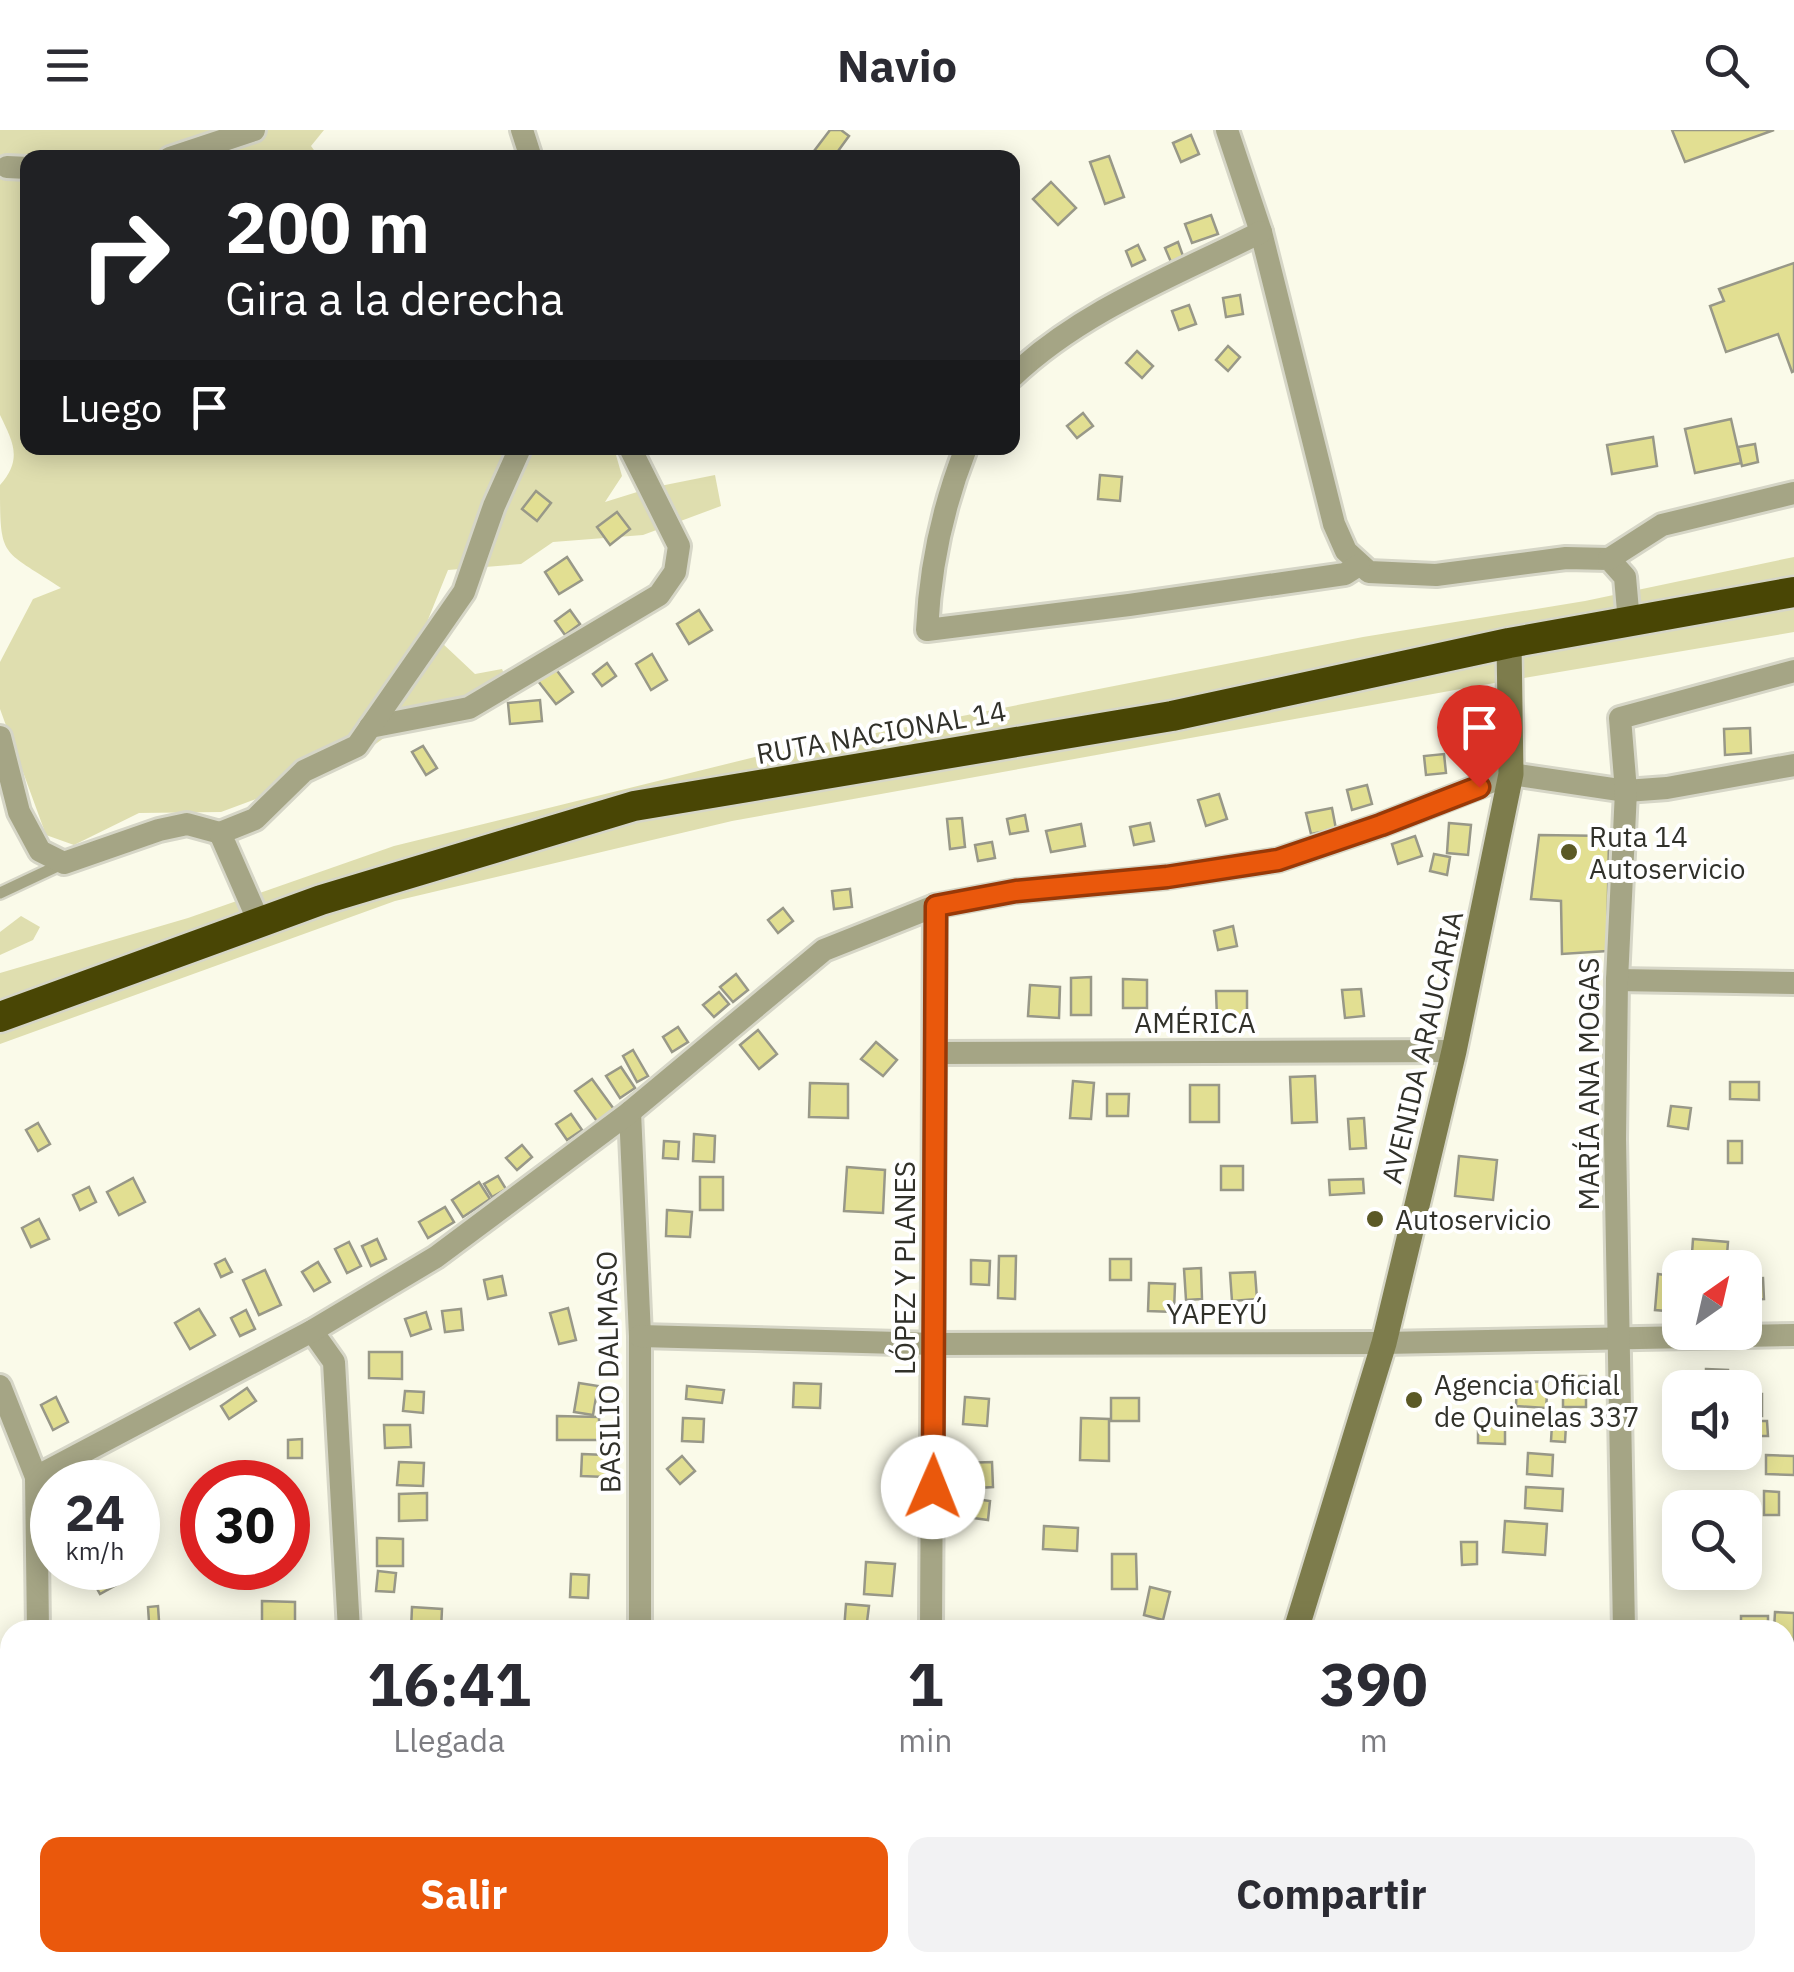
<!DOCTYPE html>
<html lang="es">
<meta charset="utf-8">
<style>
body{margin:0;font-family:"IBM Plex Sans",sans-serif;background:#f2f2f3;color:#2b2b33;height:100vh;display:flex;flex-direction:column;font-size:38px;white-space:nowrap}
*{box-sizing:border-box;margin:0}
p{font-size:32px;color:#7c7c81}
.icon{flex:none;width:55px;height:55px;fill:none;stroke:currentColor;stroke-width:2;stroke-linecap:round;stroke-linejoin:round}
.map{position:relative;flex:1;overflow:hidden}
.drawer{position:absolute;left:0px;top:1490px;width:1795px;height:352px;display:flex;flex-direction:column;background:#fff;border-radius:30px 30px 0 0;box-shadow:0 5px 25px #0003}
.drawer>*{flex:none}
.banner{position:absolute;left:20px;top:20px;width:1000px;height:305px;border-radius:20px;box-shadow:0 5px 25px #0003;background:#202124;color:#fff;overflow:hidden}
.needle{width:65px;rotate:34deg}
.tools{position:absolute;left:1662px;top:1120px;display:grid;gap:20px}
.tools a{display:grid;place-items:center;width:100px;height:100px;border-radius:20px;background:#fff;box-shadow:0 5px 25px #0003;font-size:50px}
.speed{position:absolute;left:30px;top:1330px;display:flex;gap:20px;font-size:50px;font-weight:700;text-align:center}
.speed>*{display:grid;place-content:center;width:130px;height:130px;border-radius:50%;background:#fff;box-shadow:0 5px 25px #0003;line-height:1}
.speed small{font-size:25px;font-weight:400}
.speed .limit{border:15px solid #d22;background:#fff;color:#111}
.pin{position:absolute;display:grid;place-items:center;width:85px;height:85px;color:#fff;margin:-102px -42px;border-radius:50% 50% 50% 0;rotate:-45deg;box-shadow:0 0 10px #0007}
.pin .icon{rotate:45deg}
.me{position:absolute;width:110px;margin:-55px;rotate:1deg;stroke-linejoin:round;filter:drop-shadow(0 0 8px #0008)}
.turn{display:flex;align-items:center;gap:35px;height:210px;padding:0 40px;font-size:45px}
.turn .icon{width:130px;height:130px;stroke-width:2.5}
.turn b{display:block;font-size:70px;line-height:85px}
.then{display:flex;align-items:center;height:95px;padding:0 40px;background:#0003;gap:20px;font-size:38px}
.eta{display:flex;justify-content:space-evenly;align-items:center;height:170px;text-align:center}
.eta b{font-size:60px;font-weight:800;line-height:70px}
.button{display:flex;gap:20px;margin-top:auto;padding:20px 40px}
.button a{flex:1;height:115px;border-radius:20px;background:#ea580c;color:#fff;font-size:40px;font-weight:800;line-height:115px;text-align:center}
.button a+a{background:#f2f2f3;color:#2b2b33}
header{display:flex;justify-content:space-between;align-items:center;height:130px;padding:0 40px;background:#fff;font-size:45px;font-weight:800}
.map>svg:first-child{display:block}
.green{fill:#dfdeaf}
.building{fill:#e2df92;stroke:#989888;stroke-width:2.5}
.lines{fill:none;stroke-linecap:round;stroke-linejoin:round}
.lane-casing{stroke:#d6d6c7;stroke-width:16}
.street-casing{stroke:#d6d6c7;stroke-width:28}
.secondary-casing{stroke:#d6d6c7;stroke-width:30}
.highway-casing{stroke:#d6d6c7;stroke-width:35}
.lane{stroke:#a5a585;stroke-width:11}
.street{stroke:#a5a585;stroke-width:22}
.secondary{stroke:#7d7c4c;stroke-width:25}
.highway{stroke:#494605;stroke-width:30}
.route-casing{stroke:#983908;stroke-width:25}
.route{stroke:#ea580c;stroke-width:18}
.poi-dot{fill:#5b5926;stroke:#fff;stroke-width:4}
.labels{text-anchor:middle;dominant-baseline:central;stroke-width:8;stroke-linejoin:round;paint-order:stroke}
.street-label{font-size:28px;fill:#31312a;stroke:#fff}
.poi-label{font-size:28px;fill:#31312a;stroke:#fff;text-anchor:start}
</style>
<header><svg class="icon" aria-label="menu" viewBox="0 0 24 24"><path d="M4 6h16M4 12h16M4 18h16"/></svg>Navio<svg class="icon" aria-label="search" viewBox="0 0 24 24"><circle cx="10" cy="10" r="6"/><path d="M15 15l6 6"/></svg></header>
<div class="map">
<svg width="1794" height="1842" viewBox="0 0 1794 1842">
<rect width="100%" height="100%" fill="#fafae9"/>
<g class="green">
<path d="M0,0h324l-13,16 8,11 -291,1v290h586l8,28 -17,26 45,-14 65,-13 6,31 -78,29 -90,7 -32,22 -73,6 -23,57 50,47 27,-5 8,19 -90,24 -75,54 -124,46 -82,1 -65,32 -28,-10 -46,-126v-47l33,-63 28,-11c-60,-40 -61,-28 -61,-103 23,-26 13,-43 0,-70z"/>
<path d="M1794,427v75l-317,54 -745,135 -337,80 -395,143v-71l188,-55 206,-72 365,-90 604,-119 222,-36z"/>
<path d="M21,786l19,11 -7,13 -33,15v-23z"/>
<path d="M1794,1636v206h-98v-9l89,-1v-195z"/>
</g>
<g class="building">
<path d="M830,0h11l8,6 -16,22h-18l-4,-3z"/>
<path d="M1672,0h102l-89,32z"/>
<path d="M1191,5l8,19 -18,8 -8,-19z"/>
<path d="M1109,26l15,41 -19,7 -15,-42z"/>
<path d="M1051,52l25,26 -18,17 -25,-26z"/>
<path d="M1211,85l7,19 -26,9 -7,-19z"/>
<path d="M1178,112l5,14 -12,6 -6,-14z"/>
<path d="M1138,115l7,15 -13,6 -6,-15z"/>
<path d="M1794,133v108l-2,1 -14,-38 -52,18 -16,-46 14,-5 -5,-12z"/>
<path d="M1240,165l3,19 -17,3 -3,-19z"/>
<path d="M1189,175l7,19 -17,6 -7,-19z"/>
<path d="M1228,216l12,11 -12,14 -12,-11z"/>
<path d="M1137,221l16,15 -11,12 -16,-15z"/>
<path d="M1083,283l10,13 -16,12 -10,-12z"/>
<path d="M1731,289l10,44 -46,10 -10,-44z"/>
<path d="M1653,307l4,29 -45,8 -5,-29z"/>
<path d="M1755,314l3,18 -16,4 -4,-19z"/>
<path d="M1100,345l22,2 -2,24 -22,-2z"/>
<path d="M536,361l15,12 -14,18 -15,-12z"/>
<path d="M617,382l13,17 -20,16 -13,-18z"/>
<path d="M567,427l15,23 -23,14 -14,-22z"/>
<path d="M570,480l10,14 -15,11 -10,-14z"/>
<path d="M699,480l13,20 -23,14 -12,-20z"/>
<path d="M652,524l15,26 -16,10 -15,-26z"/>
<path d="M607,533l9,13 -14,10 -9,-12z"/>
<path d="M555,538l18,24 -17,12 -18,-23z"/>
<path d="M540,570l2,21 -32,3 -2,-21z"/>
<path d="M1750,598l1,25 -26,2 -1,-26z"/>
<path d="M423,616l14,22 -11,7 -14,-23z"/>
<path d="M1444,624l2,19 -20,2 -2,-19z"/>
<path d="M1367,655l5,19 -20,6 -5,-20z"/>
<path d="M1219,664l8,25 -21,7 -8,-26z"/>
<path d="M1332,678l4,21 -25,5 -5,-21z"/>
<path d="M1025,685l3,16 -18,3 -3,-15z"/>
<path d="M962,688l3,29 -15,2 -3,-30z"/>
<path d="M1150,693l4,18 -20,4 -4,-18z"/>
<path d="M1449,693l22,2 -3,30 -21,-2z"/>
<path d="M1081,694l4,22 -34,6 -5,-21z"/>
<path d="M1539,705l70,1 -2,115 -45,3 -1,-53 -30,-2z"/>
<path d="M1415,706l7,20 -24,8 -6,-20z"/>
<path d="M992,712l3,16 -17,3 -3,-16z"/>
<path d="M1434,724l16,3 -3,18 -17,-4z"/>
<path d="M850,759l2,18 -18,2 -2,-18z"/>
<path d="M783,778l10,13 -15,12 -10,-13z"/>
<path d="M1233,796l4,20 -19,4 -4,-19z"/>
<path d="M736,844l12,16 -15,12 -13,-15z"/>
<path d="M1091,847v38h-20v-37z"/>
<path d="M1123,849l24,1v28h-24z"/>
<path d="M1030,855l30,2 -1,31 -31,-2z"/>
<path d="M1361,859l3,27 -19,2 -3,-28z"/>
<path d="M1216,861h31v26l-30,1z"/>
<path d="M719,862l10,12 -15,13 -11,-12z"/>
<path d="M678,897l10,15 -16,10 -9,-15z"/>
<path d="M758,900l19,24 -18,15 -19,-24z"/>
<path d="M876,912l21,18 -14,16 -22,-17z"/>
<path d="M633,920l15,26 -11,6 -14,-26z"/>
<path d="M621,937l14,21 -15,10 -14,-22z"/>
<path d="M1315,946l2,46 -25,1 -2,-46z"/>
<path d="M592,949l24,33 -17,12 -24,-33z"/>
<path d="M1073,951l21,2 -3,36 -21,-1z"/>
<path d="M1730,952h29v18l-29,-1z"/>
<path d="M810,953l38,1v34l-39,-1z"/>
<rect x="1190" y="955" width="29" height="37"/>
<path d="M1107,964h22l-1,22h-21z"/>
<path d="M1671,976l20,2 -3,21 -20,-3z"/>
<path d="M571,984l11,16 -15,10 -11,-16z"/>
<path d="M1364,988l2,30 -16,1 -2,-30z"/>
<path d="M38,993l12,21 -12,7 -12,-21z"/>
<path d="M694,1004l21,2 -1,26 -21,-1z"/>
<path d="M664,1011l15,1 -1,17 -15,-1z"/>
<rect x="1728" y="1011" width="14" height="22"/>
<path d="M522,1015l10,12 -15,13 -11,-12z"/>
<path d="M1459,1026l38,4 -4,40 -38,-4z"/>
<rect x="1221" y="1036" width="22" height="24"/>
<path d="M847,1037l38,3 -2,43 -39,-2z"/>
<path d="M498,1046l8,13 -14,8 -8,-13z"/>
<rect x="700" y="1047" width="23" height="33"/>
<path d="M133,1048l12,24 -26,13 -12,-23z"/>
<path d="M1363,1049l1,14 -34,2 -1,-15z"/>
<path d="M479,1052l11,17 -27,18 -11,-17z"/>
<path d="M89,1057l7,15 -16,8 -7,-15z"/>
<path d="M445,1077l9,15 -26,16 -9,-16z"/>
<path d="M667,1080l25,2 -2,25 -24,-1z"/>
<path d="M39,1089l10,20 -18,8 -9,-19z"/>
<path d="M377,1109l9,20 -15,7 -9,-20z"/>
<path d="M1693,1109l35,3 -2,26h-35z"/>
<path d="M349,1112l12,24 -14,7 -12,-24z"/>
<path d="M999,1126h17l-1,43 -17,-1z"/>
<path d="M225,1129l7,13 -11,5 -6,-13z"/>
<rect x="1110" y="1129" width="21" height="21"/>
<path d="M971,1130l19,1 -1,24 -18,-1z"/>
<path d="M318,1132l12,20 -16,9 -12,-19z"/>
<path d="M1201,1138l1,31 -16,1 -2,-31z"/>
<path d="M265,1140l16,35 -22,10 -16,-35z"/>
<path d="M1255,1142l2,27 -25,2 -2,-28z"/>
<path d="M1658,1144l22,3 -2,35 -23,-2z"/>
<path d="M502,1146l4,19 -18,4 -4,-19z"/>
<path d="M1763,1148l1,21 -19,1v-21z"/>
<path d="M1149,1153l26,1 -1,28 -26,-1z"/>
<path d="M568,1178l8,32 -17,4 -9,-31z"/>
<path d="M199,1179l16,26 -25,14 -15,-26z"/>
<path d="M461,1179l2,21 -18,2 -3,-21z"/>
<path d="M246,1180l9,19 -15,7 -9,-18z"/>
<path d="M426,1182l5,17 -20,7 -6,-17z"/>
<path d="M369,1222h33v27l-33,-1z"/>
<path d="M1706,1239l22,1v18h-22z"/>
<rect x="1563" y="1246" width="23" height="31"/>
<path d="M1517,1251l31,1 -2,26 -30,-2z"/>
<path d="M1667,1251l24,1v6h-11v50h-14z"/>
<path d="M579,1253l19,3 -5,29 -19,-3z"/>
<path d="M794,1253l27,1 -1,24 -27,-1z"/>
<path d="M687,1256l37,4 -2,13 -36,-4z"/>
<path d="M247,1258l9,13 -27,18 -8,-13z"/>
<path d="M405,1261l19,1 -1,21 -20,-2z"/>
<path d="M1745,1264h17v22l-17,-1z"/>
<path d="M56,1267l12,25 -15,8 -12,-25z"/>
<path d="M965,1267l24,2 -2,27 -24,-2z"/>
<rect x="1111" y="1268" width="28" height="23"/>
<path d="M557,1286l42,1v23h-42z"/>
<path d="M683,1288l21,1 -1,23 -21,-1z"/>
<path d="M1081,1288l28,1v42l-29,-1z"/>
<path d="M1753,1291h14l1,15h-15z"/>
<path d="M1478,1292l27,1v21l-27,-1z"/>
<path d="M1552,1294l14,1 -1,17 -14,-1z"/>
<path d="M384,1295h26l1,22 -26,1z"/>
<path d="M302,1309v19h-14v-18z"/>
<path d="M1528,1323l25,2 -1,21 -25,-2z"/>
<path d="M582,1324l24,1v22l-25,-1z"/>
<path d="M1766,1325l28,1v19l-28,-1z"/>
<path d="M682,1326l13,15 -15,13 -13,-15z"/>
<path d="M399,1332l25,1 -1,23 -26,-1z"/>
<path d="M992,1332l1,25 -30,2 -1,-26z"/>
<path d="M1526,1357l37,2 -1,22 -37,-3z"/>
<rect x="288" y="1358" width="7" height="29"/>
<path d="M1764,1361l15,1v23h-15z"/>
<path d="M427,1363v27l-28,1v-27z"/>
<path d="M975,1369l15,2 -2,19 -15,-2z"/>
<path d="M1505,1391l42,3 -2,31 -42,-3z"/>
<path d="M1044,1396l34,2 -1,23 -34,-2z"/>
<path d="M377,1408l26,1v27h-26z"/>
<path d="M1461,1412h16v22l-15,1z"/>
<path d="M1112,1424h24l1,35h-25z"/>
<path d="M866,1432l29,2 -3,32 -28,-2z"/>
<path d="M96,1438h25l6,11 -27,15 -12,-22z"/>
<path d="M248,1438h23v6l-23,2z"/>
<path d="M378,1441l18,2 -2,19 -18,-1z"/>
<path d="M571,1444l18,1 -1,23 -18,-1z"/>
<path d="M1150,1457l20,5 -7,28 -19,-5z"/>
<path d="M262,1471l33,1v28h-33z"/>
<path d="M846,1474l23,2 -3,24h-22z"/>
<path d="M158,1476l1,15 -10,1 -1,-15z"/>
<path d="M412,1477l30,2 -1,21h-30z"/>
<path d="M1775,1482l19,1v38l-9,-1v-20h-11z"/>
<rect x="1741" y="1486" width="27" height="14"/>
<path d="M0,1750l10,1v21l-10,-1z"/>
<path d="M0,1799l10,1v24l-10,-1z"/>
<path d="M269,1832h39v10h-38z"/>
<path d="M1558,1832h33l1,10h-34z"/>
</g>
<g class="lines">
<g class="lane-casing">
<path id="lane" d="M0,763l64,-30"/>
</g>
<g class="street-casing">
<g id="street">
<path d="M522,0l9,28"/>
<path d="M1227,0l34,102 73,292 12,27 23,21 67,3 130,-17 43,1 16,18 4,45"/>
<path d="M170,28l84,-28"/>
<path d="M7,37l21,1"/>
<path d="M1012,247c70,-67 164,-102 249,-145"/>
<path d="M966,318c-23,58 -36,118 -39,182l202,-25 216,-31 14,-9"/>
<path d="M1609,429l53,-34 132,-32"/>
<path d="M370,597l99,-19 190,-113 16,-23 4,-26 -49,-98"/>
<path d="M0,607l19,75 21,39 24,12 95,-33 28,-6 33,9"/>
<path d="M259,792l-39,-89 35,-14 49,-48 53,-25 107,-154 30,-86 26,-58"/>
<path d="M1617,850l177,3"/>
<path d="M935,923l519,-2"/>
<path d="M630,982l10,224v294"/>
<path d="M312,1201l22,31 15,268"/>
<path d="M640,1206l295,8 449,-1 410,-8"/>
<path d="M0,1256l36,91 2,153"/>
<path d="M36,1347l276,-146 124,-74 194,-145 194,-162 111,-44 81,-15 151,-14 111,-17 103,-35 130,-51 115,17 41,-3 127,-23"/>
<path d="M931,1500l4,-724"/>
<path d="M1624,1500l-9,-491 2,-159 9,-189 -6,-73 174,-47"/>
<path d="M1785,1560h9"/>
<path d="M0,1569h10"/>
<path d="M43,1832v10"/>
<path d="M379,1832l1,10"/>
<path d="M640,1832v10"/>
<path d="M1625,1832v10"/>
<path d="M785,1842v-10"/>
<path d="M929,1842v-10"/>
<path d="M1095,1842v-10"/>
</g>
</g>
<g class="secondary-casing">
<g id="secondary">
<path d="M1296,1500l88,-287 70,-292 57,-277 -2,-131"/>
<path d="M1271,1842l1,-10"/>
</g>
</g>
<g class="highway-casing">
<path id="highway" d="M0,887l321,-117 313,-94 538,-90 337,-73 285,-51"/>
</g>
<use href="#lane" class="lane"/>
<use href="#street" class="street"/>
<use href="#secondary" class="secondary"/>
<use href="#highway" class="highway"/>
</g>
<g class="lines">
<g class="route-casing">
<path id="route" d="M933,1357l3,-581 80,-15 151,-14 111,-17 103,-35 98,-38"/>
</g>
<use href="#route" class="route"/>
</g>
<g class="poi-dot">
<circle cx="1569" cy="722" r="10"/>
<circle cx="1375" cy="1089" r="10"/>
<circle cx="1414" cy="1270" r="10"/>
</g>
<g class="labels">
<g class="street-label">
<text transform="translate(881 602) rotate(-10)">RUTA NACIONAL 14</text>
<text x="1195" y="892">AMÉRICA</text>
<text transform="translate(1422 917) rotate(-77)">AVENIDA ARAUCARIA</text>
<text transform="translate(1588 954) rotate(-90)">MARÍA ANA MOGAS</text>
<text transform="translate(904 1138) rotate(-90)">LÓPEZ Y PLANES</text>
<text x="1217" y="1183">YAPEYÚ</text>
<text transform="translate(608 1242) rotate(-91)">BASILIO DALMASO</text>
</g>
<g class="poi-label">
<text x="1589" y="706">Ruta 14<tspan x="1589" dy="32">Autoservicio</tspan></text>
<text x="1395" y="1089">Autoservicio</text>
<text x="1434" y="1254">Agencia Oficial<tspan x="1434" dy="32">de Quinelas 337</tspan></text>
</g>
</g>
</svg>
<div class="tools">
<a><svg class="needle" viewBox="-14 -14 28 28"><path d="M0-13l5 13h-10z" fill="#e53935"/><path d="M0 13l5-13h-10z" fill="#7c7c81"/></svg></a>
<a><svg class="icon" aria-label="sound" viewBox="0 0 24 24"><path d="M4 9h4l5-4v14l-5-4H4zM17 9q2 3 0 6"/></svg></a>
<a><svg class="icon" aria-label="search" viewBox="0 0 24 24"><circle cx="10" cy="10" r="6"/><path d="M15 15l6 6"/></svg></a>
</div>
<div class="speed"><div>24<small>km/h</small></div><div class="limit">30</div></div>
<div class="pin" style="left:1479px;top:657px;background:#d93025"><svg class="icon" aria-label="arrive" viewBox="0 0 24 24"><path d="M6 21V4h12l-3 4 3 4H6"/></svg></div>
<svg class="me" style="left:933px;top:1357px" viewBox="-20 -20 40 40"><circle r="19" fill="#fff"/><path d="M0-13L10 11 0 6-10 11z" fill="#ea580c"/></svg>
<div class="banner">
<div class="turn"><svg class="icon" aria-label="right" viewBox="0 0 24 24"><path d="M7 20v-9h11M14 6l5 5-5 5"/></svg><div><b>200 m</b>Gira a la derecha</div></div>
<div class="then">Luego<svg class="icon" aria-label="arrive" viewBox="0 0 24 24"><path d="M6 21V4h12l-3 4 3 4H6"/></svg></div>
</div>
<section class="drawer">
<div class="eta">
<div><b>16:41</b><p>Llegada</p></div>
<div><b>1</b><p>min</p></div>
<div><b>390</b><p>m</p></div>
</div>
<div class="button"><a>Salir</a><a>Compartir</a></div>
</section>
</div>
